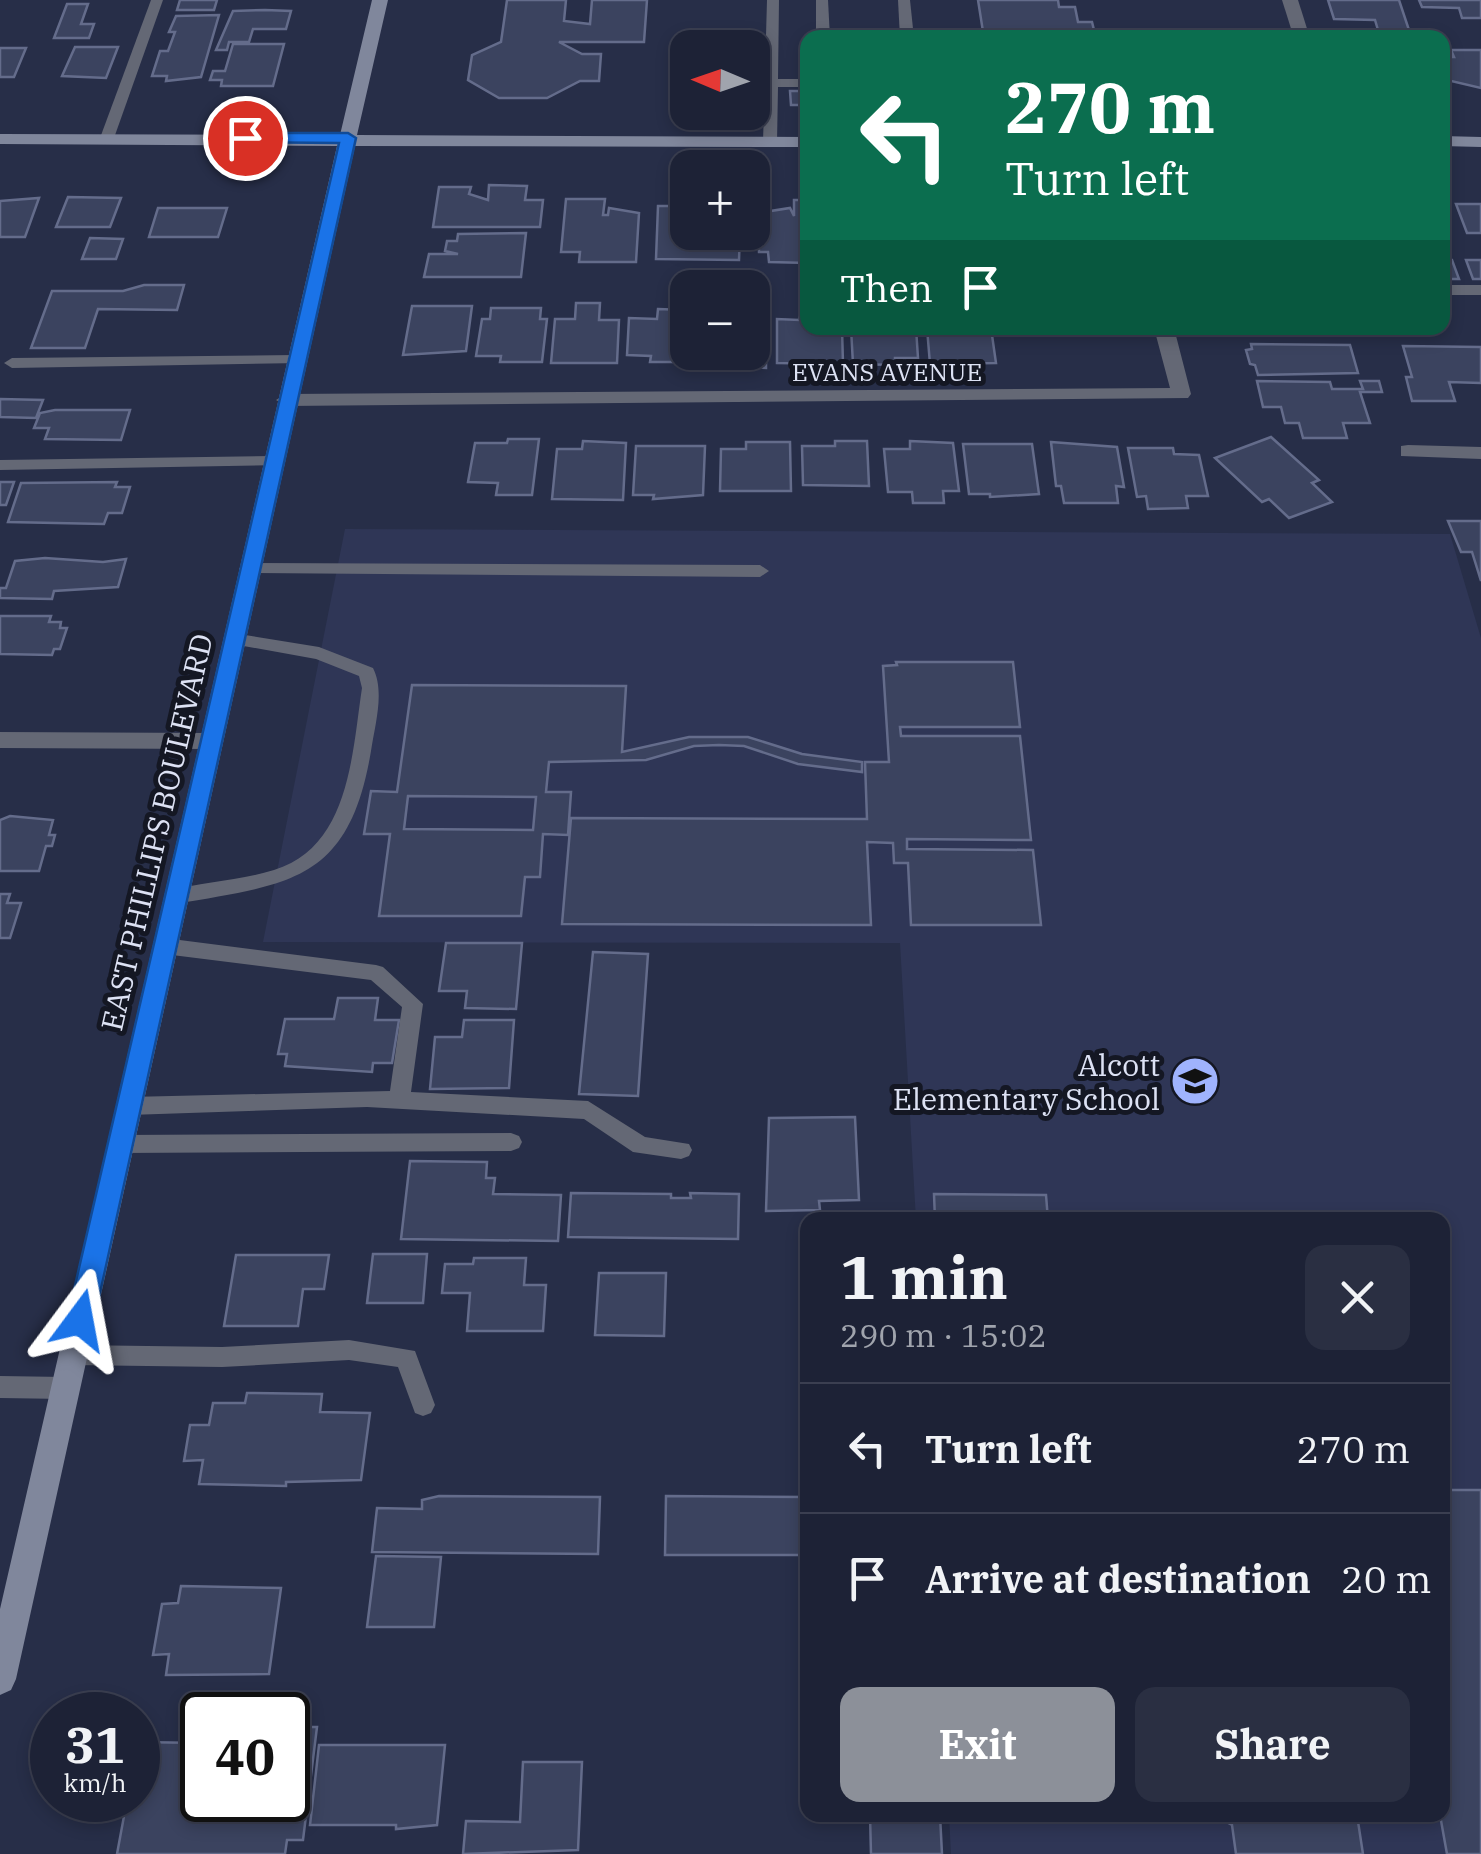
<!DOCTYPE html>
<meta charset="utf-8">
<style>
body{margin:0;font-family:"IBM Plex Serif",serif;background:#2a2f42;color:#f1f3f6;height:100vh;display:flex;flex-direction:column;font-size:38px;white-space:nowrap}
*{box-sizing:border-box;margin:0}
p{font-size:32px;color:#a0a4ad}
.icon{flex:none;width:55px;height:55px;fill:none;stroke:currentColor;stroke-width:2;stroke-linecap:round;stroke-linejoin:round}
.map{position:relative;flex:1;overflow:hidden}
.side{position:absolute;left:800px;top:1212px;width:650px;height:610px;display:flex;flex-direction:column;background:#1d2236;border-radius:20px;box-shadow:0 5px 15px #0003,0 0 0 2px #3b3f51}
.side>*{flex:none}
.banner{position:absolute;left:800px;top:30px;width:650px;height:305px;border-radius:20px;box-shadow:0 5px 15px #0003,0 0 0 2px #3b3f51;background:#0b6e4f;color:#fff;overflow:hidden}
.needle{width:65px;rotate:272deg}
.controls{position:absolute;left:670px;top:30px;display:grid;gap:20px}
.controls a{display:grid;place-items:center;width:100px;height:100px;border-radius:20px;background:#1d2236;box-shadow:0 5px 15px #0003,0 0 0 2px #3b3f51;font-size:50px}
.speed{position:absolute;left:30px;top:1692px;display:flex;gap:20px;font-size:50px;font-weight:700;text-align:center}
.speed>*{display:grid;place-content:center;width:130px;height:130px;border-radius:50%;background:#1d2236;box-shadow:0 5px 15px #0003,0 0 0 2px #3b3f51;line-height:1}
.speed small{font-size:25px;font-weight:400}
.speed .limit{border:5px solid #111;border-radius:15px;background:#fff;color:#111}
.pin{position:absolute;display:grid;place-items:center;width:85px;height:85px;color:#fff;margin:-42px;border:5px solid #fff;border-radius:50%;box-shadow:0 2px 10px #0007}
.me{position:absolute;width:110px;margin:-55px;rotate:13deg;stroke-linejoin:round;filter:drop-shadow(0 0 8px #0008)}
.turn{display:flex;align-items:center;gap:35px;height:210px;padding:0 40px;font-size:45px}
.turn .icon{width:130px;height:130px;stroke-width:2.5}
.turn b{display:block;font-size:70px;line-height:85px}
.then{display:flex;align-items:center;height:95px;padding:0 40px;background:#0003;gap:20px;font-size:38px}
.round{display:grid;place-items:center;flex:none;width:105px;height:105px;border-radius:20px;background:#2a2f42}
.headline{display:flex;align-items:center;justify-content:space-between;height:170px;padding:0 40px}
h1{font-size:60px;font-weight:800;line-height:75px}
.primary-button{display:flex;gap:20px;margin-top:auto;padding:20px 40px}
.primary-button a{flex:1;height:115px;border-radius:20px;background:#8c9099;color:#fff;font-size:40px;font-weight:800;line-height:115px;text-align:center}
.primary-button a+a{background:#2a2f42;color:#f1f3f6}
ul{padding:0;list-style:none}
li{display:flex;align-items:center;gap:30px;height:130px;padding:0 40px;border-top:2px solid #3b3f51}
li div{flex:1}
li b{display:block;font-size:38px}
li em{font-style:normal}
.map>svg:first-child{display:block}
.built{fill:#2f3656}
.building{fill:#3b435f;stroke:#646c8b;stroke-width:2.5;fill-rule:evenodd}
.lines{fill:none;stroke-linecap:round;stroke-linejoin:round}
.lane{fill:#646875;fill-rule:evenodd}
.street{fill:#646875;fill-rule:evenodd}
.secondary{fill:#80879c;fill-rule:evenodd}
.route{fill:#1a73e8;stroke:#114b97;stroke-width:2.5}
.labels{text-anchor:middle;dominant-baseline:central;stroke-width:10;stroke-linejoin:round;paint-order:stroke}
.far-street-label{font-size:25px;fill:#dde2f4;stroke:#141723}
.street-label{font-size:30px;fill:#dde2f4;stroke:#141723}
.poi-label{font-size:30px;fill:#dde2f4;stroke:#141723;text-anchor:end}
</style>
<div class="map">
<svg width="1481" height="1854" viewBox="0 0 1481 1854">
<rect width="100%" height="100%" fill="#272e48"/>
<path class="built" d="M345,529l1105,5 31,104v1216h-530l-2,-39h493v-595h-526l-16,-277 -637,-1z"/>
<g class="building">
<path d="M180,0h37l-3,10h-37z"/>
<path d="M507,0h59l-2,21 26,3 2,-24h55l-3,42h-85l23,12h19l-2,27h-19l-33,17h-48l-31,-18 4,-25 29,-13z"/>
<path d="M978,0h80l1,7h16l3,15h14l2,8h118l2,8h-230z"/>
<path d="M1328,0h71l10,30h-31l-3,-10 -41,-1z"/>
<path d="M1419,0h62v18h-19l-3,-10 -37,-1z"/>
<path d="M67,4h21l-7,20h13l-5,14h-35z"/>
<path d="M233,11l32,-1 26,1 -5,18h-33l-4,13h-20l-2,8h-11z"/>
<path d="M219,15l-18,62 -35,4 1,-5h-15l8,-25h8l7,-19h-6l7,-16z"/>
<path d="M233,44h51l-11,42h-52l1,-6h-12l3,-9h12z"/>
<path d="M75,47h43l-12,31 -44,-2z"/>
<path d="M0,48h26l-12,29h-14z"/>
<path d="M1451,50h30v38l-30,-7 -9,-24h12z"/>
<path d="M790,91h18v14h-17z"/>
<path d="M489,185l38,1 -2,14h18l-3,27h-107l6,-40h32l-2,7 19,6z"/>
<path d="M68,197l53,1 -11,29h-54z"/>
<path d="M39,198l-14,39h-25v-36z"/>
<path d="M566,199h39l-2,16h5l1,-7 30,5 -3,49h-57l1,-10h-19z"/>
<path d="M794,200h14v63l-39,-1 -1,-10h-9l-1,-39 32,-5 4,8z"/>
<path d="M1456,204h25v29h-14z"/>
<path d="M658,206h30v26h52l-1,28 -83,-1z"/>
<path d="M158,208h69l-9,29h-69z"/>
<path d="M526,233l-5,44h-97l5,-23h29l-13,-3 2,-10h10l1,-7z"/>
<path d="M90,238l33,1 -7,20h-34z"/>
<path d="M1442,260h10l7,19h-17z"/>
<path d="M1466,260h15v19h-8z"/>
<path d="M144,285h40l-7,25 -79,-1 -13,39h-54l21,-57h71z"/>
<path d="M576,303h24l-1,17h20l-2,43h-66l4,-44h20z"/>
<path d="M801,305h7v23h34l1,36 -66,-1v-44l22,1z"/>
<path d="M412,306h60l-6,45 -63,4z"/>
<path d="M491,308h50l-1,11h7l-5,43h-42l1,-6h-25l6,-37h8z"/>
<path d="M658,309l26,1 4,42h6l-1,10h-43l1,-6 -24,-1 2,-37 28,1z"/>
<path d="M851,328h65l2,30h-23v7l-42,-1z"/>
<path d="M927,328h64l5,35 -66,1z"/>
<path d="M1244,328h80l2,4 -82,-1z"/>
<path d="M752,329h14v39l-62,-4v-12h48z"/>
<path d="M1251,344l99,1 8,28 -100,2 -3,-10 -5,-1 -4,-14 6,-1z"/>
<path d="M1403,346l78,1v36l-32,-1 6,19h-43l-6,-24h6z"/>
<path d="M1257,381l73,1 2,7h31l-3,-8h19l3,11h-22l10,31h-27l4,15h-44l-4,-15h-14l-4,-16h-18z"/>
<path d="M0,399l43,1 -7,18 -36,-1z"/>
<path d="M55,410h75l-9,30 -76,-1 4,-11h-15l6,-15z"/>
<path d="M1271,437l48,43 -7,3 20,19 -43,16 -20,-19 -7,3 -47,-44z"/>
<path d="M508,439h31l-7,56h-36l2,-12 -30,-1 7,-39h32z"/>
<path d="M583,441l43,2 -3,57 -71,-1 5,-50h25z"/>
<path d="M835,441h32l2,45 -66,-1 -1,-39h33z"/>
<path d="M910,441l43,2 6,48h-16l1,12h-31l-1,-11h-24l-4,-43h26z"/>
<path d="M746,442h44l1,49h-71l1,-42h25z"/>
<path d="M1051,442l66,5 7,40 -8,-1 2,17h-54l-3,-17h-5z"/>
<path d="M963,444h69l7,50 -49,3v-3h-21z"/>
<path d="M636,446h69l-2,49 -50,4 1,-4h-21z"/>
<path d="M1128,448h45l1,6 25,1 9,41h-22l2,12 -40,1 -2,-13 -9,1z"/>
<path d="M0,482h14l-8,23h-6z"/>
<path d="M117,482l-2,5h15l-8,26h-14l-4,11 -96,-2 13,-39z"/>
<path d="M1448,521h33v60l-9,-29h-11z"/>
<path d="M45,558l58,4 23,-3 -8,28 -64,4 -2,8 -52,-1v-10h6l9,-27z"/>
<path d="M0,616h51l-2,6h12l-1,6h7l-7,21h-6l-2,6 -52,-1z"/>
<path d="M896,662h117l7,65h-120l1,9h119l11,104 -124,-1v10l126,1 8,75h-130l-3,-62h-14l-1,-20 -26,-1 4,83 -309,-1 9,-106 296,1 -2,-57h24l-6,-96 14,-1z"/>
<path d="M412,685l214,1 -4,66 67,-15h59l54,17 60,8v10l-64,-8 -54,-18 -25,-1 -25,1 -48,14 -97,2 -3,30h25l-3,43 -25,-1 -3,43h-15l-4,39h-142l11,-82h-26l7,-43 26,1zM408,796l128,1 -3,33 -129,-1z"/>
<path d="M10,816l43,4 -4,15h6l-3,11h-6l-7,25h-39v-51z"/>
<path d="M0,894h10l-3,9h14l-11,35h-10z"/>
<path d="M446,943h76l-6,66 -51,-1 2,-17h-28z"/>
<path d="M593,952l55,2 -10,142 -59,-2z"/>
<path d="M338,998h40l-3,22h24l-7,43h-19l-1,9 -87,-6 2,-12h-9l7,-35h49z"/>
<path d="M464,1020h50l-5,68 -79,1 5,-52h27z"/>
<path d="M855,1117l4,83 -40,1 1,9 -54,1 3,-93z"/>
<path d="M410,1161l77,1 -1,16h9l-2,16 68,1 -3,46 -157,-2z"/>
<path d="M571,1193l100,1v4h20l-1,-5 49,1 -1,45 -170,-2z"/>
<path d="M934,1194l112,1 2,25h-113z"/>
<path d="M373,1254h54l-4,49h-56z"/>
<path d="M236,1255h93l-5,34h-21l-5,37h-74z"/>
<path d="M474,1258h52l-2,27h22l-3,46h-76l3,-38h-28l3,-29h28z"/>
<path d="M599,1273h67l-2,63 -69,-1z"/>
<path d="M247,1393l75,1 -2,18 50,1 -9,67 -75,2v4l-87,-2 4,-24 -19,1 6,-36h19l4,-22h32z"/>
<path d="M1442,1490h39v364h-34l-7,-39z"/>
<path d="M439,1496l161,1 -2,57 -226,-2 5,-44 45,1v-9z"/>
<path d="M666,1496l142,1v58h-143z"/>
<path d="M376,1556l65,1 -7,70h-67z"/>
<path d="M181,1586l100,2 -12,86 -103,1 3,-21 -16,1 9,-51 16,-1z"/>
<path d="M288,1727h29l-14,113h-16l-2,14h-168l10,-54h11v-58l64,1v57h86z"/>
<path d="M319,1745h126l-8,80 -41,4v-4h-86z"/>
<path d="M523,1762h59l-4,88 -115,4 3,-33 54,1z"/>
<path d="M870,1815h70l2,39h-71z"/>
<path d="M1213,1815h144l6,39h-127l-4,-29z"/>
</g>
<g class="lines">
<g class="lane">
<path d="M151,0h12l-49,138 -12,3 -2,-3z"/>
<path d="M767,0h12l-1,79h30v8h-30l-1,55 -7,4 -7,-4z"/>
<path d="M816,0h12l2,38h-14z"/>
<path d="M898,0h12l4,38h-14z"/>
<rect x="1442" y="285" width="39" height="10"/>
<path d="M295,355l8,5 -2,3 -289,5 -8,-5 8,-5z"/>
<path d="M272,456l6,1v8l-278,5v-10z"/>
<path d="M248,563l512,2 9,6 -9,6 -518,-4 -3,-4 3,-4z"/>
<path d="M233,633l86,14 54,21c12,24 2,56 -2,83 -22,132 -82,133 -196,153l-7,-2 -3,-5 3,-5c34,-11 71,-11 106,-22 76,-23 78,-117 88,-182l-3,-12 -43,-17 -89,-16 -3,-4z"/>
<path d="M164,938l212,27 7,2 40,37 -12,88 177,9 57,36 44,7 3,6 -3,6 -8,3 -48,-7 -49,-33 -217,-12 -238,8 -8,-3 -3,-6 3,-6 8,-3 261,-6 12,-84 -31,-27 -207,-26 -7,-3 -3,-5 3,-5z"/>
<path d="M511,1133l8,3 3,6 -3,6 -8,3 -391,2 -8,-3 -3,-6 3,-6 8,-3z"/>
<path d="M349,1340l66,11 20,54 -4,8 -8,3 -8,-3 -17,-46 -49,-7 -127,7 -149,-2 -8,-3 -4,-7 4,-7 8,-3 149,2z"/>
<path d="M0,1376l65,1 8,4 4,7 -4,7 -8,4 -65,-1z"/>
</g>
<g class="street">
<path d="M1282,0h16l12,38h-16z"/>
<path d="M1154,328h20l17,66 -3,4 -902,8 -10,-6 10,-6 884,-6z"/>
<path d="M1408,445l73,2v12l-80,-3v-10z"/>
<path d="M0,732l210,1 12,8 -12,8 -210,-1z"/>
</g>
<g class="secondary">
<path d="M372,0h16l-31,135 451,2v10l-453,-1 -339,1533 -5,11 -11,5v-86l337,-1463 -337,-2v-10l340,1z"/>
<path d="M1442,136l39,1v10l-39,-1z"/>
</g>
</g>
<path class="route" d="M245,133h103l8,5 -262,1182 -4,8 -10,3 -9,-3 -4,-8 272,-1177 -100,-1v-7z"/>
<defs>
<g id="school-disc" transform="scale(2.5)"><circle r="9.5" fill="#9fb3fd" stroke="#141723"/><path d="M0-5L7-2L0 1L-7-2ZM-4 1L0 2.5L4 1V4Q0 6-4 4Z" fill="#111"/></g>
</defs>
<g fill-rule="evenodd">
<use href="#school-disc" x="1195" y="1081"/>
</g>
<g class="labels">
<g class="far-street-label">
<text x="887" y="371">EVANS AVENUE</text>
</g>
<g class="street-label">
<text transform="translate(156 832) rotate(-77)">EAST PHILLIPS BOULEVARD</text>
</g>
<g class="poi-label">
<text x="1160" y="1064">Alcott<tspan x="1160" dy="34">Elementary School</tspan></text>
</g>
</g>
</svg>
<div class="controls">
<a><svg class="needle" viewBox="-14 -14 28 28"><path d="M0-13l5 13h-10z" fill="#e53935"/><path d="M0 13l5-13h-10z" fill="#a0a4ad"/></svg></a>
<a>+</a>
<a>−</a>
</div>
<div class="speed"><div>31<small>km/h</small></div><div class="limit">40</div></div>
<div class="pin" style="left:245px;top:138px;background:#d93025"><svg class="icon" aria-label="arrive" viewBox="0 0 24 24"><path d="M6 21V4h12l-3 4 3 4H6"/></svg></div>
<svg class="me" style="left:80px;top:1320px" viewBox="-20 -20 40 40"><path d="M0-17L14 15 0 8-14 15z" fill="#1a73e8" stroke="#fff" stroke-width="4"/></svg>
<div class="banner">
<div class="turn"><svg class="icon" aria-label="left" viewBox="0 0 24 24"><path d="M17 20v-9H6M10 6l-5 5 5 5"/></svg><div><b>270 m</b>Turn left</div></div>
<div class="then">Then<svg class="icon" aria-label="arrive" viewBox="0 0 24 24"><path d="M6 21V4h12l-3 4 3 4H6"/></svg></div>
</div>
<section class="side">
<div class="headline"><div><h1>1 min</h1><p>290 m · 15:02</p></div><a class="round"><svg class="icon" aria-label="close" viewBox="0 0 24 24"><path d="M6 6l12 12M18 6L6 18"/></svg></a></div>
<ul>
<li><svg class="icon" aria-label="left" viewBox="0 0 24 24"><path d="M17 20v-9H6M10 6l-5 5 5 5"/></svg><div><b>Turn left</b></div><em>270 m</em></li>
<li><svg class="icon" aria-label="arrive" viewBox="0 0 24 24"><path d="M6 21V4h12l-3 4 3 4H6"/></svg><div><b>Arrive at destination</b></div><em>20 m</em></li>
</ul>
<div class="primary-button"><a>Exit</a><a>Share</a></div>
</section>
</div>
